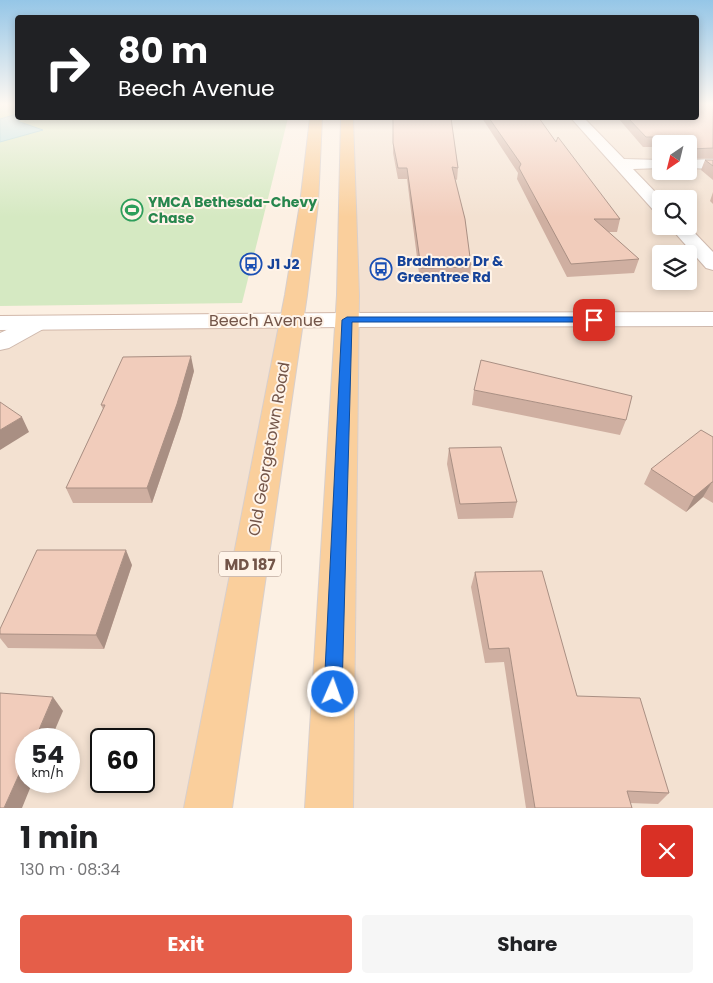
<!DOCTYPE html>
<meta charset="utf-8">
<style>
body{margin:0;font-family:Poppins,sans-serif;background:#f6f6f6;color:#202124;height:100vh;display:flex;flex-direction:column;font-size:19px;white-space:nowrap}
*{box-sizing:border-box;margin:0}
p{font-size:16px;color:#757577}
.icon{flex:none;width:28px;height:28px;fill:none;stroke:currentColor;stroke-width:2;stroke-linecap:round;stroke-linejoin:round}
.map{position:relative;height:808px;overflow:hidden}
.sheet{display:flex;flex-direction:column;background:#fff;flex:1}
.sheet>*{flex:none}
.banner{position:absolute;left:15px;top:15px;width:684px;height:105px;border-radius:5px;box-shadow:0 2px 8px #0003;background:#202124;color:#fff;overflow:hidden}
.needle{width:32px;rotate:215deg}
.tools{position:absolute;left:652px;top:135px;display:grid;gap:10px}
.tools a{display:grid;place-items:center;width:45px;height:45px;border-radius:5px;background:#fff;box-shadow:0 2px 8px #0003;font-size:25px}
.speed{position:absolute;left:15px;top:728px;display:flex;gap:10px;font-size:25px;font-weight:700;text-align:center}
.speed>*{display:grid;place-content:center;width:65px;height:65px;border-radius:50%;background:#fff;box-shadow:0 2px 8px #0003;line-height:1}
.speed small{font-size:12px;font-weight:400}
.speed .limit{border:2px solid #111;border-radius:8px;background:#fff;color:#111}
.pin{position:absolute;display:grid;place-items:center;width:42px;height:42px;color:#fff;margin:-21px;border-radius:10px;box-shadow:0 2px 8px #0006}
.me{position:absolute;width:55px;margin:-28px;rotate:2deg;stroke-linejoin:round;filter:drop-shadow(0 0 4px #0008)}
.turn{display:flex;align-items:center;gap:18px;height:105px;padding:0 20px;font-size:22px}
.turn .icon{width:65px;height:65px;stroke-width:2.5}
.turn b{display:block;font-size:35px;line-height:42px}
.round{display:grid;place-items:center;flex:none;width:52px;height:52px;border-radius:5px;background:#f6f6f6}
.head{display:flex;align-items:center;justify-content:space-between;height:85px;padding:0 20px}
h1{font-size:30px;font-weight:700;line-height:38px}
.primary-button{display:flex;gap:10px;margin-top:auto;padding:10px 20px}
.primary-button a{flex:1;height:58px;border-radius:5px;background:#e55e49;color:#fff;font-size:20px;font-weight:700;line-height:58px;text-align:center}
.primary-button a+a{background:#f6f6f6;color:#202124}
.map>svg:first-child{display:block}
.residential{fill:#f3e1d1;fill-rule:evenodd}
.green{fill:#d5e9c2}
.water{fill:#b8e2e5;stroke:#9ed3d7}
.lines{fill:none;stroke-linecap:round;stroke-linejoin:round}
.street-casing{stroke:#cfb9ad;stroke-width:2}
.secondary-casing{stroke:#d2b8aa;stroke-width:2}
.primary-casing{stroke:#d8cfcc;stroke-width:2}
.street{fill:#fff;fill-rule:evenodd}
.secondary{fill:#fff;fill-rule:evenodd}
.primary{fill:#facf9c;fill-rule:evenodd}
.wall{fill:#cfafa1}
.shaded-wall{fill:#a98f83}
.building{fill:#f1ccbb;stroke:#a98f83}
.route{fill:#1a73e8;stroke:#114b97}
.labels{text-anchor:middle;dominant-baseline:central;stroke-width:4;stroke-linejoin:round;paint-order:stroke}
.far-leisure-label{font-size:14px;font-weight:bold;fill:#27864d;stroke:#fff4e9;text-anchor:start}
.far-transit-label{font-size:14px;font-weight:bold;fill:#164399;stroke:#fff4e9;text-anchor:start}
.shield{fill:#fff4e9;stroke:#9d8579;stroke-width:1}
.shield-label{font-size:15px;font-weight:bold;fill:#735549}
.street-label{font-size:16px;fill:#735549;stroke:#fff4e9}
</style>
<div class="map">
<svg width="713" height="808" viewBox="0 0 713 808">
<rect width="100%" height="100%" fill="#fcf0e3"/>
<g class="residential">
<path d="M713,104v704h-384l18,-690h349zM661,144h28v27h-28zM661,199h28v27h-28zM661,254h28v27h-28z"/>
<path d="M291,321l-83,487h-208v-485zM26,739h43v42h-43zM101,739h43v42h-43z"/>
</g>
<path class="green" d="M0,104h17l1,14h270l-46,185 -242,3z"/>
<path class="water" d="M17,114l1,4h9l-10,3 26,9 -43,12v-23z"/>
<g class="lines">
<g class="street-casing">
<g id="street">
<path d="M571,118h13l40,41 37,1v8l-28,1 29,30 -1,14 -6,-1z"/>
<path d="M713,159v10l-24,-1v-8z"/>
<path d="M669,226h19l25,26v18l-7,-2z"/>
<path d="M713,312v14l-366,1 -8,-2 -4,-5 4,-5 8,-2z"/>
<path d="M37,316l8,2 4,5 -4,5 -36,20 -9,2v-17z"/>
</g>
</g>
<g class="secondary-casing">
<path id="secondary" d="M347,313l8,2 4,5 -4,5 -8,2 -347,3v-14z"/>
</g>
<g class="primary-casing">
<g id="primary">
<path d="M310,118h12l-4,86 -11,91 -75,513h-48l101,-513 15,-91z"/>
<path d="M341,118h12l6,177 -6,513h-48l32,-513z"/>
</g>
</g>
<use href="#street" class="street"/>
<use href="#secondary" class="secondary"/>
<use href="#primary" class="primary"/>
</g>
<g class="wall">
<path d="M713,104v54l-24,1v-15h-28v3h-18l-25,-29h78z"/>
<path d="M392,118h59l7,50 -1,12 -2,-1 16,86 -1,14h-3v2h-47l-13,-102h-9l-5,-26v-31z"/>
<path d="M482,118h57l17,24 64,77 -3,13h-9l31,27 -5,14 -67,4 -50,-98 1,-6z"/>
<path d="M705,160h8v20l-12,-10z"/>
<path d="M713,192v12l-3,-3z"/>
<path d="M194,371l-13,47 -29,85h-79l-7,-15 37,-79 -2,-4z"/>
<path d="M474,390l152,30 -6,15 -148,-30z"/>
<path d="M713,437v66l-10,-6 -17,15 -42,-28 7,-15z"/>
<path d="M449,448l68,54 -4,16 -55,1 -11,-55z"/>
<path d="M132,565l-28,84 -96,-1 -8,-10v-9z"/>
<path d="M475,572l102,124 92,97 -11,11 -28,-1 2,5h-106l-22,-146 -19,1 -14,-76z"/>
</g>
<g class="shaded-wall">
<path d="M191,356l3,15 -13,47 -29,85 -5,-15z"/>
<path d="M22,417l7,15 -29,18v-20z"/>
<path d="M712,482l-9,15 -17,15 8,-15z"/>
<path d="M126,550l6,15 -28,84 -8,-14z"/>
<path d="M53,697l10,14 -12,28h-16z"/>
<path d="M26,759v22h7l-11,27h-18z"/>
</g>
<g class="building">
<path d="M696,104h17v44l-22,1 -2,-2v-3h-4l-9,-7h-30l-18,-19h68z"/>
<path d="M393,118h58l7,50 -6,-1 13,52 6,46h-3l1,2 -48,1 -14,-100h-9l-5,-25z"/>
<path d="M489,118h50l17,24 2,-5 62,82h-26l45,40 -68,5 -52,-96 2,-4z"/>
<path d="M705,160h8v6z"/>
<path d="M191,356l-14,48 -30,84h-81l39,-83h-4l22,-48z"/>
<path d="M481,360l151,36 -6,24 -152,-30z"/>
<path d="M0,402l22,15 -22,13z"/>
<path d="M701,430l12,7v45h-1l-18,15 -43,-28z"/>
<path d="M501,447l16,55 -57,2 -11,-56z"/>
<path d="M37,550h89l-30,85 -96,-1v-5z"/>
<path d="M542,571l35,125 63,2 29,95 -42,-2 5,17h-97l-26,-160 -20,1 -14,-77z"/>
<path d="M0,693l53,4 -18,42h-9v20l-22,49h-4z"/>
</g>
<linearGradient id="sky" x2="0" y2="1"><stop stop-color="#95c6e7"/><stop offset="0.48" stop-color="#fef8f2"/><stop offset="1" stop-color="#fef8f2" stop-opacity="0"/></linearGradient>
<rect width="713" height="217" fill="url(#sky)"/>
<path class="route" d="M347,317h247l5,3 -5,2h-242l-10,370 -3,7 -6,2 -6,-2 -3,-7 18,-372z"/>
<defs>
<g id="stadium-ring" transform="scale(1.125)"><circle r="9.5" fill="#fff4e9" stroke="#2e9e5b" stroke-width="1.5"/><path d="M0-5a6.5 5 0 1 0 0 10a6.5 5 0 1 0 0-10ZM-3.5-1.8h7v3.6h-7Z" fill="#2e9e5b"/></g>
<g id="bus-ring" transform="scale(1.125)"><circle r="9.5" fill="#fff4e9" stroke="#1a4fb4" stroke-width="1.5"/><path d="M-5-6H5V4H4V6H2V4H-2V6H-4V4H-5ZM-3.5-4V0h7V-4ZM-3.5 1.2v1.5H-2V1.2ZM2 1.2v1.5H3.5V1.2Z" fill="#1a4fb4"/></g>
</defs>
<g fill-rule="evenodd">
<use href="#stadium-ring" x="132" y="210"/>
<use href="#bus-ring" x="251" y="264"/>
<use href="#bus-ring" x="381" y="269"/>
</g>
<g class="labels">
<g class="far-leisure-label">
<text x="148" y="202">YMCA Bethesda-Chevy<tspan x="148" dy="16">Chase</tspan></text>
</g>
<g class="far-transit-label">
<text x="397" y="261">Bradmoor Dr &amp;<tspan x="397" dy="16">Greentree Rd</tspan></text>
<text x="267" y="264">J1 J2</text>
</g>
<rect class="shield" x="219" y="551.5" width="62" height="25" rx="4"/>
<g class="shield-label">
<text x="250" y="564">MD 187</text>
</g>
<g class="street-label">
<text x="266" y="320">Beech Avenue</text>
<text transform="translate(269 449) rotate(-80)">Old Georgetown Road</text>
</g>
</g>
</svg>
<div class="tools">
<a><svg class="needle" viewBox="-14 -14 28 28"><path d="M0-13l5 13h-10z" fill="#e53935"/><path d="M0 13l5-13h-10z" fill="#757577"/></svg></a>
<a><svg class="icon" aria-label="search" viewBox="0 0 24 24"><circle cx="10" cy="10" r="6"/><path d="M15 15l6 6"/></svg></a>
<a><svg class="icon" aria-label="layers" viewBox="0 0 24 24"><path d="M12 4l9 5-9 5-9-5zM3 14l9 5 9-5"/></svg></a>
</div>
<div class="speed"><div>54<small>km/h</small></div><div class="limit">60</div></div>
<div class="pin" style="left:594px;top:320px;background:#d93025"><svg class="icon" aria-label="arrive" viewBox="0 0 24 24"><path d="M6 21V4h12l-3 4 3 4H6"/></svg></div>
<svg class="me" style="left:333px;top:692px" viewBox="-20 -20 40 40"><circle r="17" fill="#1a73e8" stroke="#fff" stroke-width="3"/><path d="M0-11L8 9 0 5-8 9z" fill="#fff"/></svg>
<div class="banner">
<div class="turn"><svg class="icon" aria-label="right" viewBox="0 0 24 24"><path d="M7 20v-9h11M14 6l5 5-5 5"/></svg><div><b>80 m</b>Beech Avenue</div></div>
</div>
</div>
<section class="sheet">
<div class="head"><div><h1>1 min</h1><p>130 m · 08:34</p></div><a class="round" style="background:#d93025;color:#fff"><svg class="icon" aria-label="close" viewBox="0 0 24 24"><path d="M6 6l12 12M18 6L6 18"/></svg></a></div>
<div class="primary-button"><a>Exit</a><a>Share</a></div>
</section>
